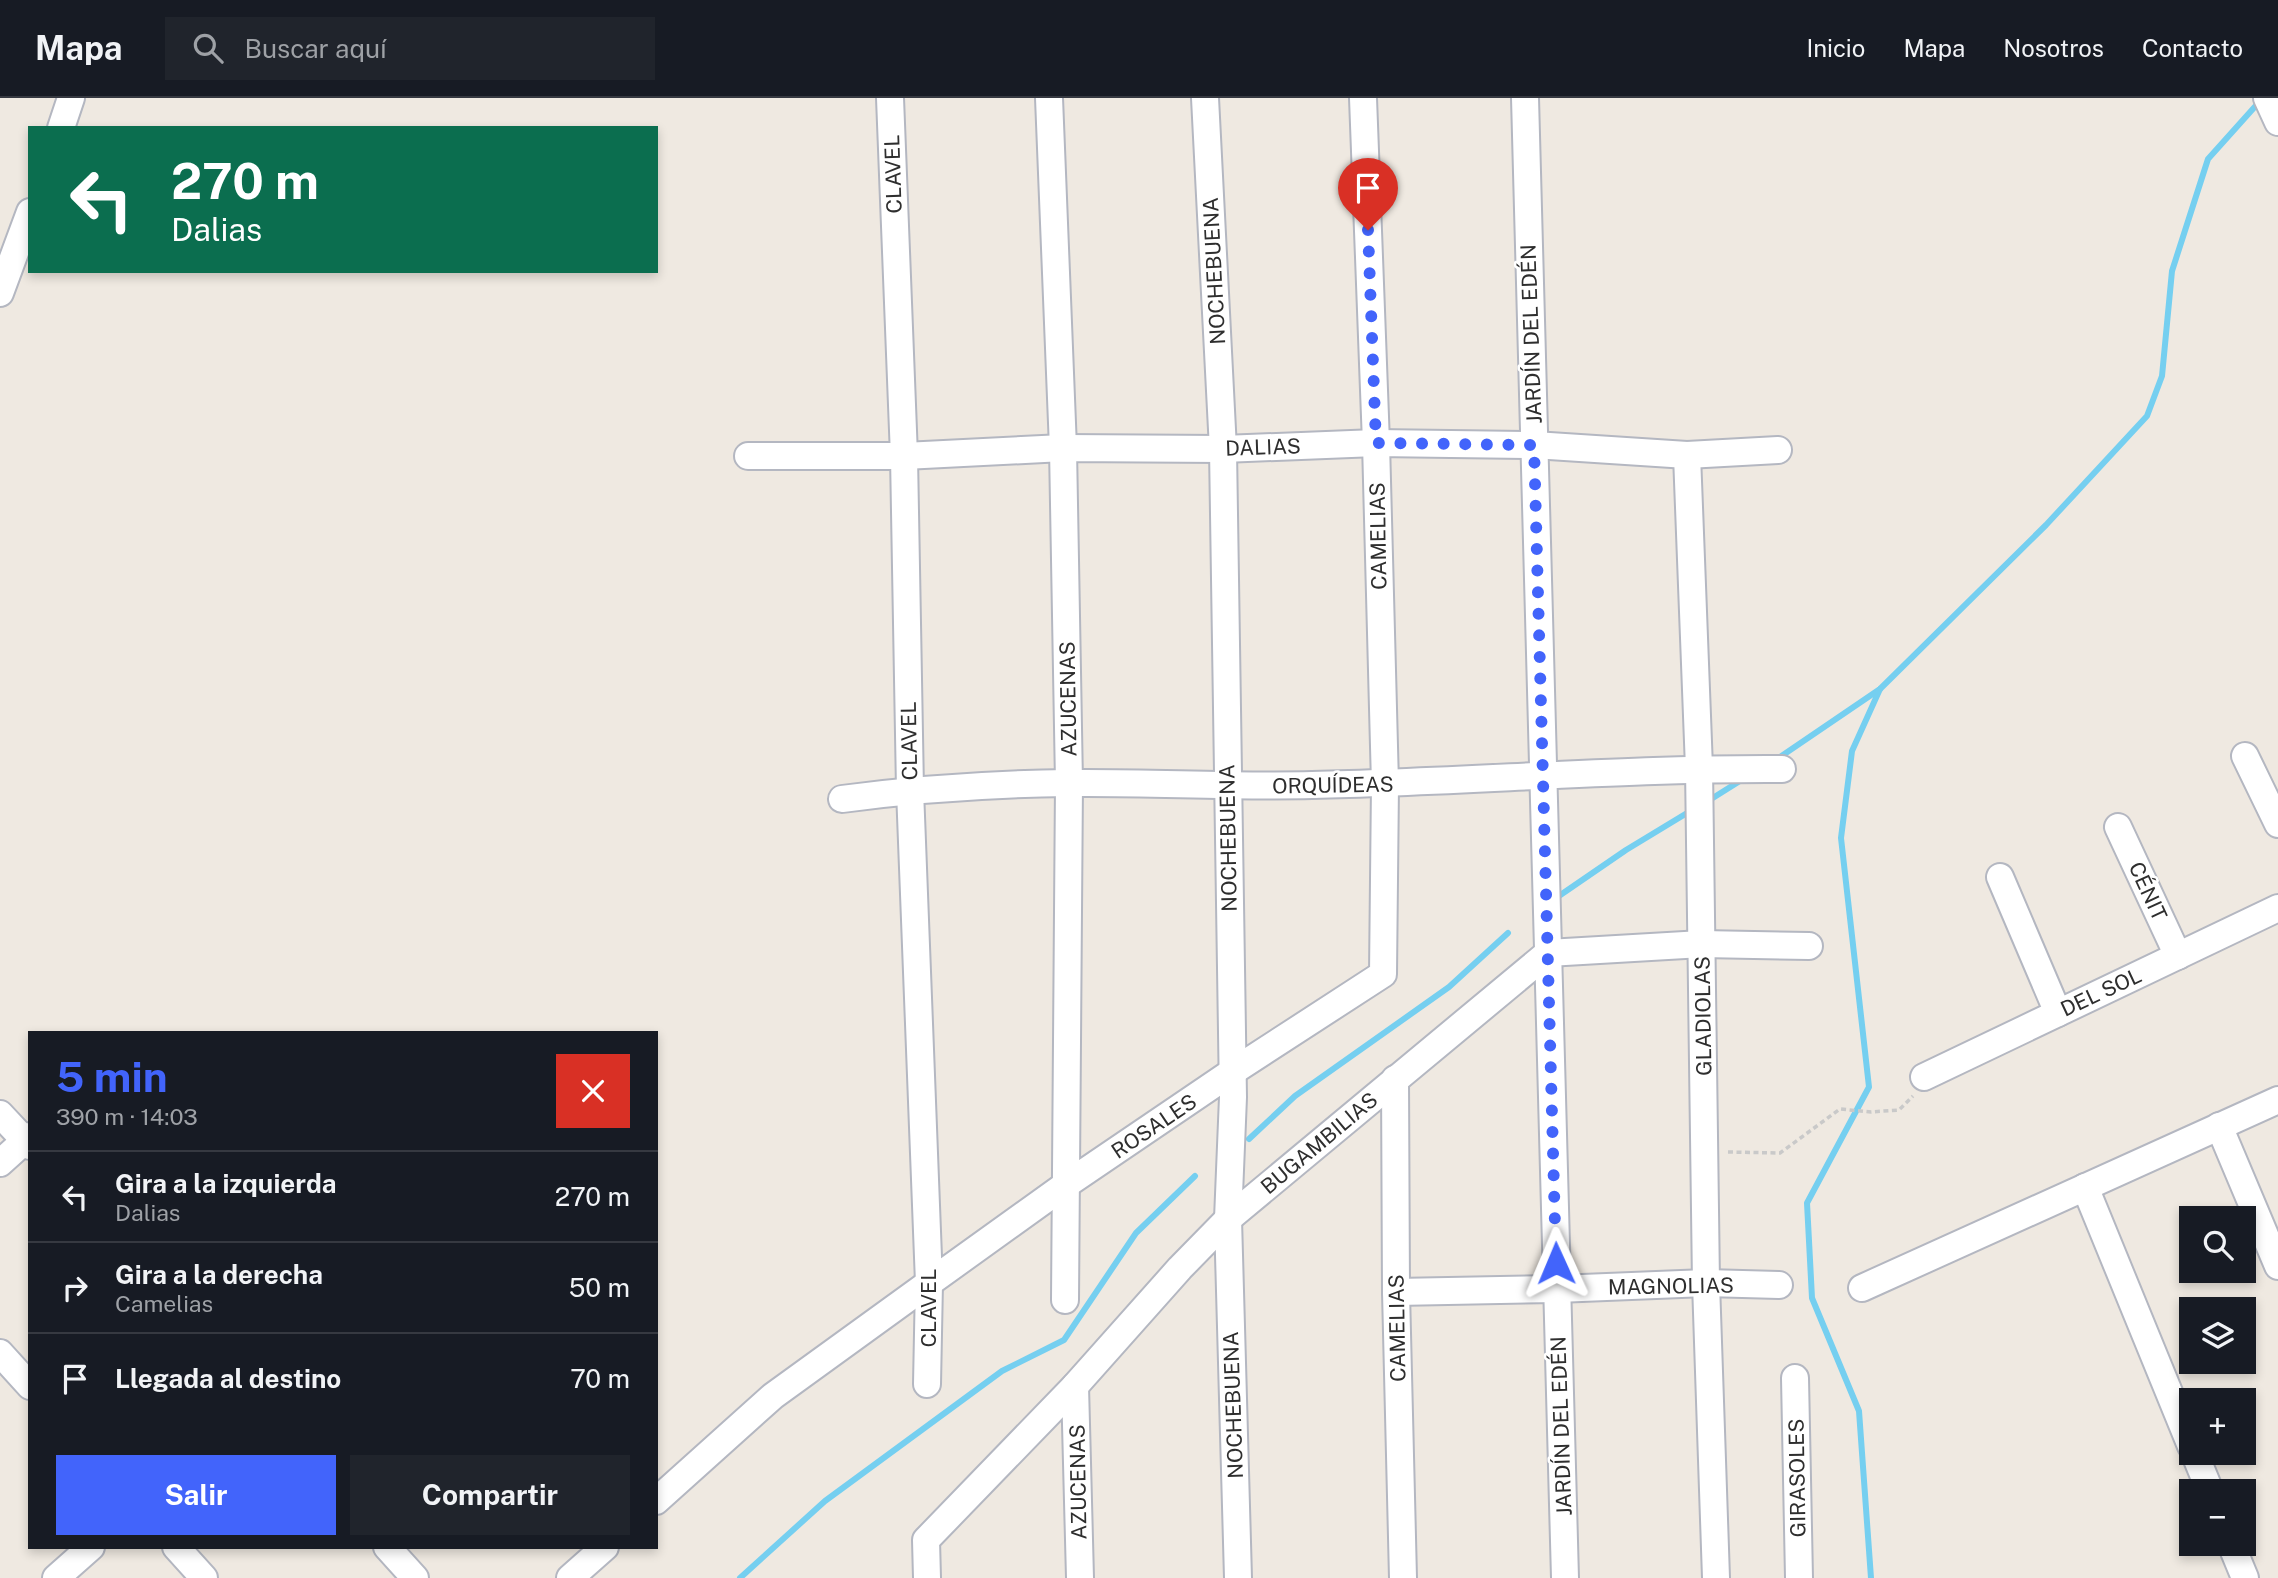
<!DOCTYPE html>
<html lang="es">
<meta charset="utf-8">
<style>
body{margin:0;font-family:"Public Sans",sans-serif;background:#20242c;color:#f1f3f6;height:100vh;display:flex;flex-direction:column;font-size:26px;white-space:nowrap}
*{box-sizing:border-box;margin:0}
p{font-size:23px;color:#9ea1a6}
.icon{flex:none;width:38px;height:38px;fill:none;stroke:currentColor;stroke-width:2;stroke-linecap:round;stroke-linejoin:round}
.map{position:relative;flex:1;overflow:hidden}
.sheet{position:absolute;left:28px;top:933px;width:630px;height:518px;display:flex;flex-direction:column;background:#171b24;border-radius:0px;box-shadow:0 4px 10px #0003}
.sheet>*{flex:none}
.banner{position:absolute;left:28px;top:28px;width:630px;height:147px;border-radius:0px;box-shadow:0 4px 10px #0003;background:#0b6e4f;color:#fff;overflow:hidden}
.buttons{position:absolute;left:2179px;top:1108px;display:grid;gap:14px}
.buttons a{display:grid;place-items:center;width:77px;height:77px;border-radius:0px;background:#171b24;box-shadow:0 4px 10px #0003;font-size:35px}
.pin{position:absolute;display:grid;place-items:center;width:60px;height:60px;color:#fff;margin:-72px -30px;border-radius:50% 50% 50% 0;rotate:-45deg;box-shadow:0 0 7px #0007}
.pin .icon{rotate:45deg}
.me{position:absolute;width:77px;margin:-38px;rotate:359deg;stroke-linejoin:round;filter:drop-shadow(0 0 5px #0008)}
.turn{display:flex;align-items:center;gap:24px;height:147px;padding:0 28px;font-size:32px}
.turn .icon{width:91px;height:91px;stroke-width:2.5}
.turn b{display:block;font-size:49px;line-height:60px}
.round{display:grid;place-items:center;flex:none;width:74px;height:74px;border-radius:0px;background:#20242c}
.headline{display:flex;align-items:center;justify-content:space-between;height:119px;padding:0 28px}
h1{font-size:42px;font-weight:700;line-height:52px;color:#4264fb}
.button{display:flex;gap:14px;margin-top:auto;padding:14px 28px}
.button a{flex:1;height:80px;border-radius:0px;background:#4264fb;color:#fff;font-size:28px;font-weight:700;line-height:80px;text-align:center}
.button a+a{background:#20242c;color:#f1f3f6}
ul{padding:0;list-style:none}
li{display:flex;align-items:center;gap:21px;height:91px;padding:0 28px;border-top:2px solid #363941}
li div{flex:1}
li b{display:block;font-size:26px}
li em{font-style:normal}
header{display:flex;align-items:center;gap:42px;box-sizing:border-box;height:98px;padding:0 35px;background:#171b24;border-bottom:2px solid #363941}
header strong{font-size:33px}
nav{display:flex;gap:38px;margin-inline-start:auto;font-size:24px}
.search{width:490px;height:63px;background:#20242c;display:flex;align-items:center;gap:18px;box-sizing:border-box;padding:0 24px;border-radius:0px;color:#9ea1a6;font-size:26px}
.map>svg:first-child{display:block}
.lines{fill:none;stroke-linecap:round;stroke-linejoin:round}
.stream{stroke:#75cff0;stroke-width:6}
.minor-casing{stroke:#b4b7c1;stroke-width:30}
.path{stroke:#c9c9c9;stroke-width:3.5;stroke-dasharray:5 3.5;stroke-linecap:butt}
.minor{stroke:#fff;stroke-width:26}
.route{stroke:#4264fb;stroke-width:12;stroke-dasharray:0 21.6}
.labels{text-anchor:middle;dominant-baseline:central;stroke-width:5;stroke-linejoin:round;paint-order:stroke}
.street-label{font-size:21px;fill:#2e2e2e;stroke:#fff}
</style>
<header>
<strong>Mapa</strong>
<div class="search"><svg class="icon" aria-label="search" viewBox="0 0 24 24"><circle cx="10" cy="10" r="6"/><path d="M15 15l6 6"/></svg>Buscar aquí</div>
<nav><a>Inicio</a><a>Mapa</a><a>Nosotros</a><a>Contacto</a></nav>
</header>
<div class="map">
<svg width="2278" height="1480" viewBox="0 0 2278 1480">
<rect width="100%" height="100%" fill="#efe9e1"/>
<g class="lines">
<g class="stream">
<path d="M1777,661l103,-70 166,-164 101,-109 15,-40 10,-105 36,-112 52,-58"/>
<path d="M1708,703l35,-22"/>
<path d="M1556,800l70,-48 66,-40"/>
<path d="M1249,1041l46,-43 154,-109 59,-54"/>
<path d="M740,1480l85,-77 177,-130 62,-31 72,-107 59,-57"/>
<path d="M1871,1480l-12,-167 -47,-113 -5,-95 62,-116 -28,-249 11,-87 28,-62"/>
</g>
<g class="minor-casing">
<g id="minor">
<path d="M890,0l14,358 6,334 19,493 -2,101"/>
<path d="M1049,0l14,350 6,335 -4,517"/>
<path d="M1205,0l18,351 10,648 -5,122 10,359"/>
<path d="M1525,0l40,1480"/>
<path d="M2267,0l11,24"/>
<path d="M61,30l10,-30"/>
<path d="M0,195l30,-81"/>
<path d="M1687,357l12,313 7,515 10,295"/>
<path d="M748,358h156l159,-8 160,1 153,-6 158,2 153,10 91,-5"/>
<path d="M2245,658l33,68"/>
<path d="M842,701c75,-10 151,-15 226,-16 81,-1 162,4 244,2 156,-3 313,-17 470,-16"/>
<path d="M2118,729l60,129"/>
<path d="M2000,779l58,136"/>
<path d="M1924,979l354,-169"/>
<path d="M1395,981l1,213 7,286"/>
<path d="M0,1016l30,32"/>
<path d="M2219,1028l59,140"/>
<path d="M0,1065l30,-27"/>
<path d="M2085,1089l106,259"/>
<path d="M1862,1190l416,-188"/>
<path d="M1396,1194l161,-3 149,-6 73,2"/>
<path d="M0,1255l30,33"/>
<path d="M1795,1280l4,200"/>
<path d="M1075,1288l5,192"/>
<path d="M2194,1354l16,39"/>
<path d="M656,1403l117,-105 156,-113 135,-97 168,-114 151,-98 2,-190 -9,-341 -13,-345"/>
<path d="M2231,1446l14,34"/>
<path d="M176,1449l28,31"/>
<path d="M387,1449l28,31"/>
<path d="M56,1480l35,-31"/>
<path d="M570,1480l35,-31"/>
<path d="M927,1480l-1,-38 149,-154 105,-118 48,-49 320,-266 154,-9 107,2"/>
</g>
</g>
<path class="path" d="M1728,1054l52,1 60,-44 31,3 28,-2 14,-14"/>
<use href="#minor" class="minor"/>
</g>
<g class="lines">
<path class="route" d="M1368,132l8,213 158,2 22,818"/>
</g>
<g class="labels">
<g class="street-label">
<text transform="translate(893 76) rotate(-92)">CLAVEL</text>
<text transform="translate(1214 173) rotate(-93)">NOCHEBUENA</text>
<text transform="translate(1531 236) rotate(-92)">JARDÍN DEL EDÉN</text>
<text transform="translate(1263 349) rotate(-2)">DALIAS</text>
<text transform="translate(1378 438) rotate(-91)">CAMELIAS</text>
<text transform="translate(1068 601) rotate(-91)">AZUCENAS</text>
<text transform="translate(909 643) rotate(-91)">CLAVEL</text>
<text transform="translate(1333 687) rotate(-1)">ORQUÍDEAS</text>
<text transform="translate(1228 740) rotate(-91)">NOCHEBUENA</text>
<text transform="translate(2148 793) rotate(65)">CÉNIT</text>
<text transform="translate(2101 894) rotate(-25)">DEL SOL</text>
<text transform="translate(1703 918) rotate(-91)">GLADIOLAS</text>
<text transform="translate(1154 1028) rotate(-34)">ROSALES</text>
<text transform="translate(1319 1045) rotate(-40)">BUGAMBILIAS</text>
<text transform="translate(1671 1188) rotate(-1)">MAGNOLIAS</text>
<text transform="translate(928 1210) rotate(-90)">CLAVEL</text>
<text transform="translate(1397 1230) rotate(-91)">CAMELIAS</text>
<text transform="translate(1233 1307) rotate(-92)">NOCHEBUENA</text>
<text transform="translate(1561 1328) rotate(-92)">JARDÍN DEL EDÉN</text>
<text transform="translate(1797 1380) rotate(-91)">GIRASOLES</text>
<text transform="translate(1078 1384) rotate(-91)">AZUCENAS</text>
</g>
</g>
</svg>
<div class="buttons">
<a><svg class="icon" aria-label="search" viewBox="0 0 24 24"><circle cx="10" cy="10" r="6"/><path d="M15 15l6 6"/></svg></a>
<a><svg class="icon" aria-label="layers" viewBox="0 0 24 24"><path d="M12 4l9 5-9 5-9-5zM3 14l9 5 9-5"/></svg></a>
<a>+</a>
<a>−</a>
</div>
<div class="pin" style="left:1368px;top:132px;background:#d93025"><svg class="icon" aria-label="arrive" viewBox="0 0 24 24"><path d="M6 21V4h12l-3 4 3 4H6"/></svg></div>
<svg class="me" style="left:1556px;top:1165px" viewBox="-20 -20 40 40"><path d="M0-17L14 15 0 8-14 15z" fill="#4264fb" stroke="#fff" stroke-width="4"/></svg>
<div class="banner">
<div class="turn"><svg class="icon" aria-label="left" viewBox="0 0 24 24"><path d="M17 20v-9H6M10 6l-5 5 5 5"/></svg><div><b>270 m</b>Dalias</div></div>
</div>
<section class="sheet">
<div class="headline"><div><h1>5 min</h1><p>390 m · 14:03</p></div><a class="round" style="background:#d93025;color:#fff"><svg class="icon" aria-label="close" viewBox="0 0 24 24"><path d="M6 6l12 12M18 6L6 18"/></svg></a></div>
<ul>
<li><svg class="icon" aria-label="left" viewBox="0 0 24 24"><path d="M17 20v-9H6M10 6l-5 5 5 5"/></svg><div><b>Gira a la izquierda</b><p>Dalias</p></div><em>270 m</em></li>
<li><svg class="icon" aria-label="right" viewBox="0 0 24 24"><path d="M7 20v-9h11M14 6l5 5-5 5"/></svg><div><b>Gira a la derecha</b><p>Camelias</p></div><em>50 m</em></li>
<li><svg class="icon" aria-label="arrive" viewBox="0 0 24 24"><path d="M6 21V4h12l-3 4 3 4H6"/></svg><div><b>Llegada al destino</b></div><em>70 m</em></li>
</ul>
<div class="button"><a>Salir</a><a>Compartir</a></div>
</section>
</div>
